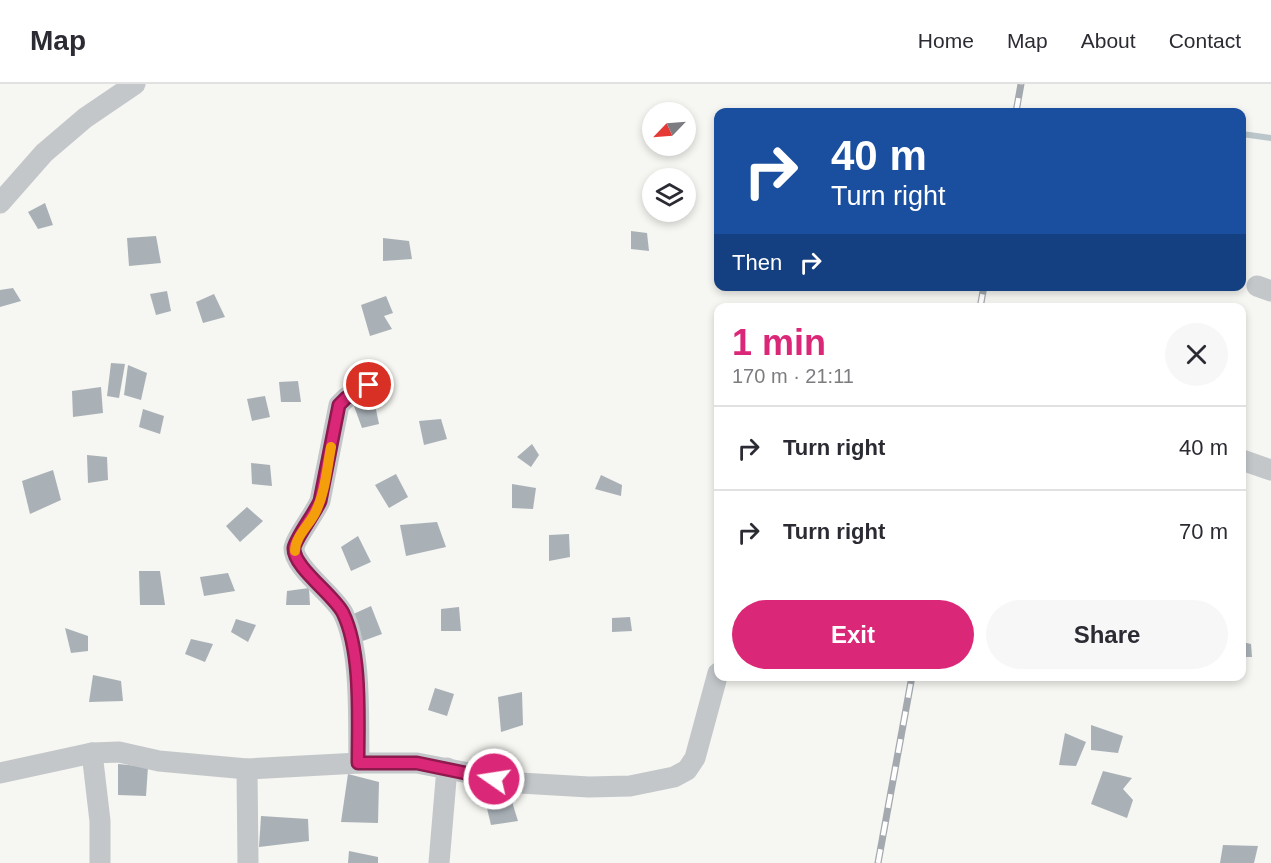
<!DOCTYPE html>
<meta charset="utf-8">
<style>
body{margin:0;font-family:Helvetica,sans-serif;background:#f7f7f7;color:#2b2b33;height:100vh;display:flex;flex-direction:column;font-size:22px;white-space:nowrap}
*{box-sizing:border-box;margin:0}
p{font-size:20px;color:#7c7c81}
.icon{flex:none;width:33px;height:33px;fill:none;stroke:currentColor;stroke-width:2;stroke-linecap:round;stroke-linejoin:round}
.map{position:relative;flex:1;overflow:hidden}
.details{position:absolute;left:714px;top:219px;width:532px;height:378px;display:flex;flex-direction:column;background:#fff;border-radius:12px;box-shadow:0 3px 9px #0003}
.details>*{flex:none}
.banner{position:absolute;left:714px;top:24px;width:532px;height:183px;border-radius:12px;box-shadow:0 3px 9px #0003;background:#1a4fa0;color:#fff;overflow:hidden}
.needle{width:39px;rotate:245deg}
.buttons{position:absolute;left:642px;top:18px;display:grid;gap:12px}
.buttons a{display:grid;place-items:center;width:54px;height:54px;border-radius:50%;background:#fff;box-shadow:0 3px 9px #0003;font-size:30px}
.pin{position:absolute;display:grid;place-items:center;width:51px;height:51px;color:#fff;margin:-26px;border:3px solid #fff;border-radius:50%;box-shadow:0 2px 6px #0007}
.me{position:absolute;width:66px;margin:-33px;rotate:283deg;stroke-linejoin:round;filter:drop-shadow(0 0 4px #0008)}
.turn{display:flex;align-items:center;gap:21px;height:126px;padding:0 18px;font-size:27px}
.turn .icon{width:78px;height:78px;stroke-width:2.5}
.turn b{display:block;font-size:42px;line-height:51px}
.then{display:flex;align-items:center;height:57px;padding:0 18px;background:#0003;gap:12px;font-size:22px}
.round{display:grid;place-items:center;flex:none;width:63px;height:63px;border-radius:32px;background:#f7f7f7}
.overview{display:flex;align-items:center;justify-content:space-between;height:102px;padding:0 18px}
h1{font-size:36px;font-weight:700;line-height:45px;color:#db2777}
.button{display:flex;gap:12px;margin-top:auto;padding:12px 18px}
.button a{flex:1;height:69px;border-radius:36px;background:#db2777;color:#fff;font-size:24px;font-weight:700;line-height:69px;text-align:center}
.button a+a{background:#f7f7f7;color:#2b2b33}
ul{padding:0;list-style:none}
li{display:flex;align-items:center;gap:18px;height:84px;padding:0 18px;border-top:2px solid #e1e1e2}
li div{flex:1}
li b{display:block;font-size:22px}
li em{font-style:normal}
header{display:flex;align-items:center;gap:36px;box-sizing:border-box;height:84px;padding:0 30px;background:#fff;border-bottom:2px solid #e1e1e2}
header strong{font-size:28px}
nav{display:flex;gap:33px;margin-inline-start:auto;font-size:21px}
.map>svg:first-child{display:block}
.lines{fill:none;stroke-linecap:round;stroke-linejoin:round}
.stream{stroke:#bbc6cb;stroke-width:6}
.building{fill:#a9b1b7}
.minor{stroke:#c3c7ca;stroke-width:21}
.rail-casing{stroke:#a3a9af;stroke-width:7}
.rail{stroke:#fff;stroke-width:4.5;stroke-dasharray:14;stroke-linecap:butt}
.route-casing{stroke:#8e194d;stroke-width:15}
.route{stroke:#db2777;stroke-width:10}
.slow{stroke:#f59e0b;stroke-width:10}
</style>
<header>
<strong>Map</strong>
<nav><a>Home</a><a>Map</a><a>About</a><a>Contact</a></nav>
</header>
<div class="map">
<svg width="1271" height="779" viewBox="0 0 1271 779">
<rect width="100%" height="100%" fill="#f6f6f2"/>
<g class="lines">
<path class="stream" d="M1242,50l29,4"/>
</g>
<g class="building">
<path d="M45,119l8,22 -15,4 -10,-17z"/>
<path d="M631,147l16,2 2,18 -18,-2z"/>
<path d="M156,152l5,27 -32,3 -2,-28z"/>
<path d="M383,154l26,3 3,18 -29,2z"/>
<path d="M13,204l8,13 -21,6v-17z"/>
<path d="M167,207l4,20 -15,4 -6,-21z"/>
<path d="M214,210l11,23 -22,6 -7,-21z"/>
<path d="M386,212l7,17 -9,3 8,13 -22,7 -9,-31z"/>
<path d="M111,279l14,1 -6,34 -12,-2z"/>
<path d="M128,281l19,8 -6,27 -17,-5z"/>
<path d="M298,297l3,21h-20l-2,-20z"/>
<path d="M101,303l2,26 -30,4 -1,-26z"/>
<path d="M265,312l5,21 -18,4 -5,-22z"/>
<path d="M374,316l5,24 -17,4 -8,-22z"/>
<path d="M143,325l21,7 -4,18 -21,-7z"/>
<path d="M441,335l6,20 -23,6 -5,-24z"/>
<path d="M532,360l7,11 -8,12 -14,-10z"/>
<path d="M87,371l20,2 1,23 -20,3z"/>
<path d="M251,379l19,2 2,21 -20,-2z"/>
<path d="M53,386l8,30 -31,14 -8,-33z"/>
<path d="M396,390l12,23 -19,11 -14,-23z"/>
<path d="M601,391l21,10 -1,11 -26,-7z"/>
<path d="M512,400l24,4 -3,21 -21,-1z"/>
<path d="M247,423l16,14 -23,21 -14,-16z"/>
<path d="M437,438l9,25 -40,9 -6,-31z"/>
<path d="M569,450l1,23 -21,4v-26z"/>
<path d="M358,452l13,26 -20,9 -10,-24z"/>
<path d="M139,487h21l5,34h-25z"/>
<path d="M228,489l7,18 -31,5 -4,-19z"/>
<path d="M309,504l1,17h-24l1,-14z"/>
<path d="M371,522l11,28 -22,8 -11,-26z"/>
<path d="M459,523l2,24h-20v-22z"/>
<path d="M630,533l2,14 -20,1v-14z"/>
<path d="M236,535l20,6 -8,17 -17,-10z"/>
<path d="M65,544l23,8v15l-17,2z"/>
<path d="M191,555l22,5 -8,18 -20,-8z"/>
<path d="M1242,558l9,2 1,13h-10z"/>
<path d="M93,591l28,6 2,20 -34,1z"/>
<path d="M435,604l19,6 -7,22 -19,-6z"/>
<path d="M522,608l1,33 -22,7 -3,-35z"/>
<path d="M1091,641l32,11 -5,17 -27,-3z"/>
<path d="M1065,649l21,9 -10,24 -17,-1z"/>
<path d="M118,680l30,3 -2,29 -28,-1z"/>
<path d="M1103,687l29,7 -9,11 10,11 -6,18 -36,-14z"/>
<path d="M348,690l31,8 -1,41 -37,-1z"/>
<path d="M509,708l9,29 -27,4 -7,-29z"/>
<path d="M261,732l47,3 1,22 -50,6z"/>
<path d="M1223,761l35,1 -4,17h-34z"/>
<path d="M349,767l29,6v6h-30z"/>
</g>
<g class="lines">
<g class="minor">
<path d="M0,119l44,-50 41,-35 50,-34"/>
<path d="M1257,202l14,5"/>
<path d="M1242,376l29,10"/>
<path d="M92,669l8,68v42"/>
<path d="M359,679c-1,-43 3,-111 -16,-150 -9,-18 -50,-46 -49,-65 1,-9 21,-35 26,-47l19,-96 7,-7 23,-13"/>
<path d="M247,685l1,94"/>
<path d="M0,689l92,-20 27,-1 40,9 88,8 112,-6h58l103,20 69,4 41,-1 44,-9 13,-7 8,-12 23,-85"/>
<path d="M439,779l8,-95"/>
</g>
<g class="rail-casing">
<g id="rail">
<path d="M1016,28l5,-28"/>
<path d="M980,224l4,-22"/>
<path d="M878,779l34,-187"/>
</g>
</g>
<use href="#rail" class="rail"/>
</g>
<g class="lines">
<g class="route-casing">
<path id="route" d="M369,301l-23,13 -7,7 -19,96c-5,12 -25,38 -26,47 -1,19 40,47 49,65 19,39 15,107 15,150h59l77,16"/>
</g>
<use href="#route" class="route"/>
<path class="slow" d="M295,467c0,-14 14,-26 20,-38 10,-19 12,-45 16,-66"/>
</g>
</svg>
<div class="buttons">
<a><svg class="needle" viewBox="-14 -14 28 28"><path d="M0-13l5 13h-10z" fill="#e53935"/><path d="M0 13l5-13h-10z" fill="#7c7c81"/></svg></a>
<a><svg class="icon" aria-label="layers" viewBox="0 0 24 24"><path d="M12 4l9 5-9 5-9-5zM3 14l9 5 9-5"/></svg></a>
</div>
<div class="pin" style="left:369px;top:301px;background:#d93025"><svg class="icon" aria-label="arrive" viewBox="0 0 24 24"><path d="M6 21V4h12l-3 4 3 4H6"/></svg></div>
<svg class="me" style="left:494px;top:695px" viewBox="-20 -20 40 40"><circle r="17" fill="#db2777" stroke="#fff" stroke-width="3"/><path d="M0-11L8 9 0 5-8 9z" fill="#fff"/></svg>
<div class="banner">
<div class="turn"><svg class="icon" aria-label="right" viewBox="0 0 24 24"><path d="M7 20v-9h11M14 6l5 5-5 5"/></svg><div><b>40 m</b>Turn right</div></div>
<div class="then">Then<svg class="icon" aria-label="right" viewBox="0 0 24 24"><path d="M7 20v-9h11M14 6l5 5-5 5"/></svg></div>
</div>
<section class="details">
<div class="overview"><div><h1>1 min</h1><p>170 m · 21:11</p></div><a class="round"><svg class="icon" aria-label="close" viewBox="0 0 24 24"><path d="M6 6l12 12M18 6L6 18"/></svg></a></div>
<ul>
<li><svg class="icon" aria-label="right" viewBox="0 0 24 24"><path d="M7 20v-9h11M14 6l5 5-5 5"/></svg><div><b>Turn right</b></div><em>40 m</em></li>
<li><svg class="icon" aria-label="right" viewBox="0 0 24 24"><path d="M7 20v-9h11M14 6l5 5-5 5"/></svg><div><b>Turn right</b></div><em>70 m</em></li>
</ul>
<div class="button"><a>Exit</a><a>Share</a></div>
</section>
</div>
